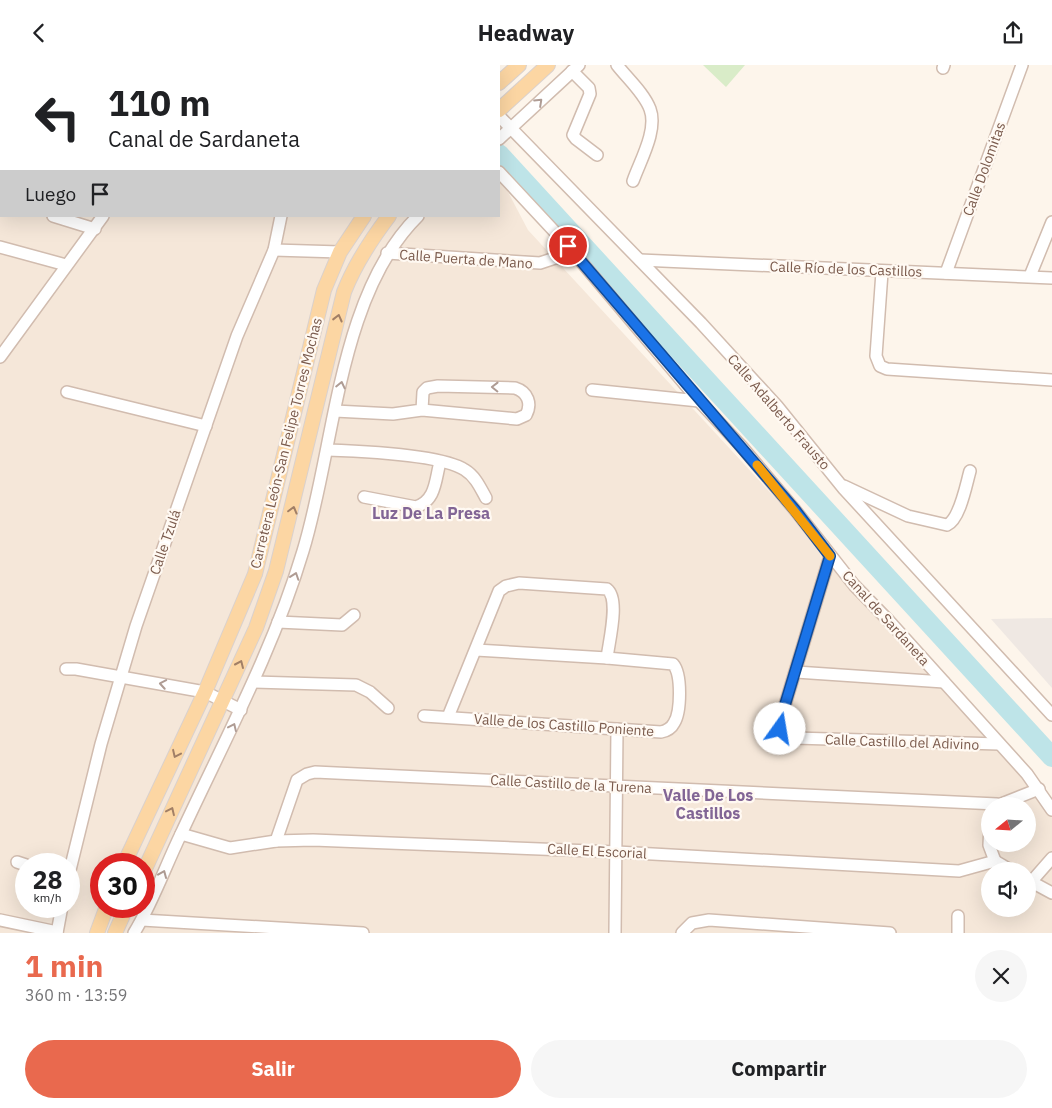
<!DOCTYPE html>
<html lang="es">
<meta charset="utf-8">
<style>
body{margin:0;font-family:"IBM Plex Sans",sans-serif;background:#f6f6f6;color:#202124;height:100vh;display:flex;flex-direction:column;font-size:19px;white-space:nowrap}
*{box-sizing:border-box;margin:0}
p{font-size:16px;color:#757577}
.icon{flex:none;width:28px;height:28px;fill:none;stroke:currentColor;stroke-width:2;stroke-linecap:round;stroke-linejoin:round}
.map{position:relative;height:868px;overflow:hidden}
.side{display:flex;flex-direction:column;background:#fff;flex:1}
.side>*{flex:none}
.top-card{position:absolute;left:0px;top:0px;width:500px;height:152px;box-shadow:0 5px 20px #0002;background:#fff;color:#202124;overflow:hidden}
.needle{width:32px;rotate:252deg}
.tools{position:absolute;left:981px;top:732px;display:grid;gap:10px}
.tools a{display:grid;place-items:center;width:55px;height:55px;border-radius:50%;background:#fff;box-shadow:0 5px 20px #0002;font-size:25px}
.speed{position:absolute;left:15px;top:788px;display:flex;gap:10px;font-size:25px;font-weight:700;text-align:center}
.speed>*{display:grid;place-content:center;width:65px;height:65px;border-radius:50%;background:#fff;box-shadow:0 5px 20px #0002;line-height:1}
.speed small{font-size:12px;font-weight:400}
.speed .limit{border:8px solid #d22;background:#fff;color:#111}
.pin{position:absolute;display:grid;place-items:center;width:42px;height:42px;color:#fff;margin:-21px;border:2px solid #fff;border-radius:50%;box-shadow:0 1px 5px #0007}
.me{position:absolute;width:55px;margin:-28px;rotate:13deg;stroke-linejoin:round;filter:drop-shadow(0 0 4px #0008)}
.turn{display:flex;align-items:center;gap:18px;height:105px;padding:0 25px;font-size:22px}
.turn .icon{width:65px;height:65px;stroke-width:2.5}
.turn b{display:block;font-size:35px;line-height:42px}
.then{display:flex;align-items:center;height:48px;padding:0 25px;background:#0003;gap:10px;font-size:19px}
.round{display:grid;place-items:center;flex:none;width:52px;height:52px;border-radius:26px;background:#f6f6f6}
.head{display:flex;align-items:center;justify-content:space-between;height:85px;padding:0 25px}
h1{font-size:30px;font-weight:700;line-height:38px;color:#e9694e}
.cta{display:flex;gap:10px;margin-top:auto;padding:10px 25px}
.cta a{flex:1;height:58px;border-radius:30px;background:#e9694e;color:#fff;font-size:20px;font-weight:700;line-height:58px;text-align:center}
.cta a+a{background:#f6f6f6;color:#202124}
header{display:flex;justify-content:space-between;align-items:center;height:65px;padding:0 25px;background:#fff;font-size:22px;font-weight:700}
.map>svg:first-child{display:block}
.residential{fill:#f5e7d9;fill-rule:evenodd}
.industrial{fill:#efe8e3}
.green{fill:#d9ecc8}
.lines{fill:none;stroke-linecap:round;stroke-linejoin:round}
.river{stroke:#bee4e8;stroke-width:20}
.minor-casing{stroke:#d1bcaf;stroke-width:14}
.major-casing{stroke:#dad1cd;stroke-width:16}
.minor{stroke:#fff;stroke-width:11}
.major{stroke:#fcd6a3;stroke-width:14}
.oneway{stroke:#af9c94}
.oneway2{stroke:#a17f66}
.route-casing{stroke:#114b97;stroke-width:12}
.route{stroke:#1a73e8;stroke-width:9}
.slow{stroke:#f59e0b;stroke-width:9}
.labels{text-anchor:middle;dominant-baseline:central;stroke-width:4.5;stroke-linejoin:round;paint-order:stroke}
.street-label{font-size:14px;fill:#7a5a4c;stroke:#fff9f2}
.quarter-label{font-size:16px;font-weight:bold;fill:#826595;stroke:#fff9f2}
</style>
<header><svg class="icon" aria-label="back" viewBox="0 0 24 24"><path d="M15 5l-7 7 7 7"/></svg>Headway<svg class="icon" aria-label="share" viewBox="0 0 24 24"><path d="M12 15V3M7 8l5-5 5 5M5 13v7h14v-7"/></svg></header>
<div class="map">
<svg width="1052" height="868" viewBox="0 0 1052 868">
<rect width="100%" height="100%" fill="#fdf5eb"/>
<path class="residential" d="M0,0h440l-439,1v150h498v-41l29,55 524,568v135h-1052zM990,741h38v38h-38zM26,799h43v42h-43zM101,799h43v42h-43zM990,806h38v38h-38z"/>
<path class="industrial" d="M1052,553v70l-61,-69z"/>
<path class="green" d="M703,0h42l-19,22z"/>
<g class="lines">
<g class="river">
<path d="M429,0l1,1"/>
<path d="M499,89l553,603"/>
</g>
<g class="minor-casing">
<g id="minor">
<path d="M263,0v1"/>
<path d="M373,0v1"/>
<path d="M476,0l1,1"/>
<path d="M617,0c10,13 27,28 33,44 8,21 -10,52 -17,72"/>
<path d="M312,1l4,-1"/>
<path d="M943,3l1,-3"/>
<path d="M572,6l17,17 1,6 -17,41 3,4 21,16"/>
<path d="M499,51l202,207 76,83 67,83 208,226"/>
<path d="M499,74l80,-74"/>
<path d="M499,107l69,74 131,155 43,46 53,63 59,75 35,36 138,153 25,36"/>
<path d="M53,151l42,13"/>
<path d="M0,182l66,18"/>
<path d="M274,185l66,2"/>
<path d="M387,188l153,10 18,-6 10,-11"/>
<path d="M640,195l412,18"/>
<path d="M882,207l-6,84 4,10 7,3 165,11"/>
<path d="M946,208l76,-208"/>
<path d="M1030,211l22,-54"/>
<path d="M0,292l103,-141"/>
<path d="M592,325l107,11"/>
<path d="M67,327l139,34"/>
<path d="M335,346l58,3 29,-4 95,9 9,-4c6,-11 2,-23 -11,-27l-77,-2 -11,2 -4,4 -1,18"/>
<path d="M327,385c30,1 114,4 138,20 10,6 15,17 21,28"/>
<path d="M844,421l64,30 39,9c13,-6 19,-40 23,-54"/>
<path d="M364,432l52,10c20,-7 19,-26 24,-45"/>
<path d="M830,491l-49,162 -1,11 3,6 12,3 204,6"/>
<path d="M278,557l64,3 12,-10"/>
<path d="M66,604h10l129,23 36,18"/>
<path d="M796,607l148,10"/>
<path d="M254,617l102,3 14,7 18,16"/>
<path d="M424,651l237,16c5,-1 10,-3 13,-9 7,-11 8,-49 -1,-59l-66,-6 -131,-8"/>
<path d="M448,652l51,-126 7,-5 13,-3 88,6c13,10 2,52 0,69"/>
<path d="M996,741l43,-17"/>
<path d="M990,760l-1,20 6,16"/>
<path d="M181,769l49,14 46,-7 37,-1 304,12 342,19 36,-10 17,10"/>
<path d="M276,776l21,-61 10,-6 8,-2 682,32"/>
<path d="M17,797l9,3"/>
<path d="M69,809l32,-130 35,-118 101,-290 37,-86 7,-34"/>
<path d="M1028,815l24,13"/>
<path d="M1031,817l21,-24"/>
<path d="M0,855l57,12"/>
<path d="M142,855l221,13"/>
<path d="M57,868l5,-27"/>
<path d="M134,868c19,-31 31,-66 47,-99 43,-93 92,-183 122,-283 32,-104 35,-256 115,-335"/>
<path d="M615,868l2,-204"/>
<path d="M682,868l10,-10 17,-3 181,13"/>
<path d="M958,868v-17"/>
</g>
</g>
<g class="major-casing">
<g id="major">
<path d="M499,18l20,-18"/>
<path d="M499,45l49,-45"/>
<path d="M124,799l81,-172 50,-118 69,-284 16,-38 24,-36"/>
<path d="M144,806l112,-243 20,-57 68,-279c11,-28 26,-51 45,-76"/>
<path d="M97,868l10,-27"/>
<path d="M115,868l12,-27"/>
</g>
</g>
<use href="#minor" class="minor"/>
<use href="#major" class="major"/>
</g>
<defs><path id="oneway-chevron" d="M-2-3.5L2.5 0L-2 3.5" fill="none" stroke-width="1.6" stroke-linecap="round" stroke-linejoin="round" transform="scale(1.25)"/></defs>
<g class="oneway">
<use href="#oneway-chevron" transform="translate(539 37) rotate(-43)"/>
<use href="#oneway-chevron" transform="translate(341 320) rotate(-77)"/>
<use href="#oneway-chevron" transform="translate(495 322) rotate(-179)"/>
<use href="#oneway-chevron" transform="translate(295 511) rotate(-71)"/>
<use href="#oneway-chevron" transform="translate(163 619) rotate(-170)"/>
<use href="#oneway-chevron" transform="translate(233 662) rotate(-65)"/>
<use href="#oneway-chevron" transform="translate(163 809) rotate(-67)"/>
</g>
<g class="oneway2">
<use href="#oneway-chevron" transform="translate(338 253) rotate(-76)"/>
<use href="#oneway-chevron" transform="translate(293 445) rotate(-75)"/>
<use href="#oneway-chevron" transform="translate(240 599) rotate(-66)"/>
<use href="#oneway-chevron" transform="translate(176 689) rotate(115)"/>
<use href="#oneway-chevron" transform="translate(171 746) rotate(-65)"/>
</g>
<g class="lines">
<g class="route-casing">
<path id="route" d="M568,181l227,264 35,46 -49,162 -1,11"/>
</g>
<use href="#route" class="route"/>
<path class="slow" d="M757,400l73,91"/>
</g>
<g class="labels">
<g class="street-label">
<text transform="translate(984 104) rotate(-70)">Calle Dolomitas</text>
<text transform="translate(466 194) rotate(4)">Calle Puerta de Mano</text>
<text transform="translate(846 204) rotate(2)">Calle Río de los Castillos</text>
<text transform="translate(779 347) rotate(49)">Calle Adalberto Frausto</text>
<text transform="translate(286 378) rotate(-76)">Carretera León-San Felipe Torres Mochas</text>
<text transform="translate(165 477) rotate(-71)">Calle Tzulá</text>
<text transform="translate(886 553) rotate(48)">Canal de Sardaneta</text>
<text transform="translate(564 660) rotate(4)">Valle de los Castillo Poniente</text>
<text transform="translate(902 677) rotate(2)">Calle Castillo del Adivino</text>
<text transform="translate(571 719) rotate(3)">Calle Castillo de la Turena</text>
<text transform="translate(597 786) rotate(3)">Calle El Escorial</text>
</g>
<g class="quarter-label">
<text x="431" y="448">Luz De La Presa</text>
<text x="708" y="730">Valle De Los<tspan x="708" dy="18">Castillos</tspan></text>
</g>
</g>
</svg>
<div class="tools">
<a><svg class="needle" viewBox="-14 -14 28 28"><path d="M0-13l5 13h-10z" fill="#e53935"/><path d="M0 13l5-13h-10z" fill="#757577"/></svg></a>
<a><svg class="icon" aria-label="sound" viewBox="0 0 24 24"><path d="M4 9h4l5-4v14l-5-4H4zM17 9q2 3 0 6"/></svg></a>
</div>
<div class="speed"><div>28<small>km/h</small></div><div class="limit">30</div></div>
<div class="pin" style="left:568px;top:181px;background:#d93025"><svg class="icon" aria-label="arrive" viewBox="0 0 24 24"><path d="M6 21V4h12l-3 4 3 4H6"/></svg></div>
<svg class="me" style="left:780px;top:664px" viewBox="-20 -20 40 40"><circle r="19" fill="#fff"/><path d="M0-13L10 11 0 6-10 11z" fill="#1a73e8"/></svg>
<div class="top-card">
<div class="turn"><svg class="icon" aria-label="left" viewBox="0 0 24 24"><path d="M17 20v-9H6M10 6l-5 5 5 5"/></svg><div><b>110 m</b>Canal de Sardaneta</div></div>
<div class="then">Luego<svg class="icon" aria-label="arrive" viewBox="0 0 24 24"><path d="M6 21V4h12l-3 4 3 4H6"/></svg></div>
</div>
</div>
<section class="side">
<div class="head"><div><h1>1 min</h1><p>360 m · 13:59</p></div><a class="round"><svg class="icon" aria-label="close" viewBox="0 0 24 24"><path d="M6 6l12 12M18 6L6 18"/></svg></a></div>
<div class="cta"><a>Salir</a><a>Compartir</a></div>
</section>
